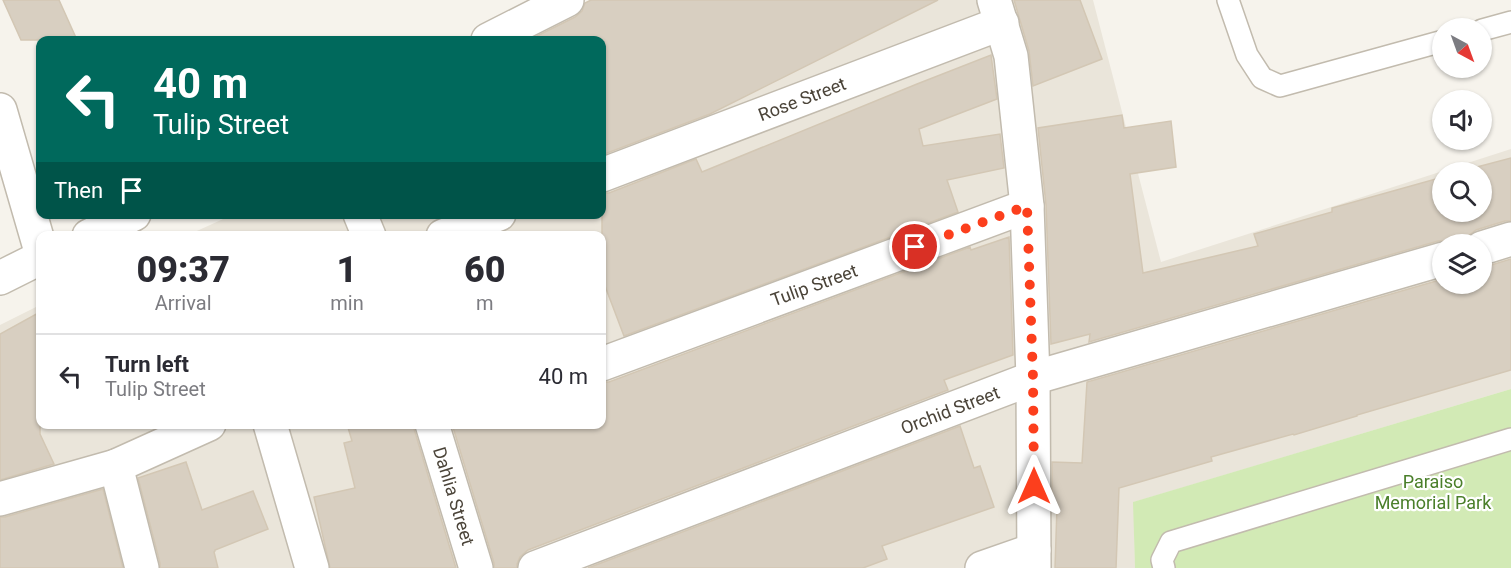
<!DOCTYPE html>
<style>
body{margin:0;font-family:Roboto,sans-serif;background:#f2f2f3;color:#2b2b33;height:100vh;display:flex;flex-direction:column;font-size:22px;white-space:nowrap}
*{box-sizing:border-box;margin:0}
p{font-size:20px;color:#7c7c81}
.icon{flex:none;width:33px;height:33px;fill:none;stroke:currentColor;stroke-width:2;stroke-linecap:round;stroke-linejoin:round}
.map{position:relative;flex:1;overflow:hidden}
.drawer{position:absolute;left:36px;top:231px;width:570px;height:198px;display:flex;flex-direction:column;background:#fff;border-radius:12px;box-shadow:0 2px 4px #0004}
.drawer>*{flex:none}
.top-card{position:absolute;left:36px;top:36px;width:570px;height:183px;border-radius:12px;box-shadow:0 2px 4px #0004;background:#00695c;color:#fff;overflow:hidden}
.needle{width:39px;rotate:139deg}
.fabs{position:absolute;left:1432px;top:18px;display:grid;gap:12px}
.fabs a{display:grid;place-items:center;width:60px;height:60px;border-radius:50%;background:#fff;box-shadow:0 2px 4px #0004;font-size:30px}
.pin{position:absolute;display:grid;place-items:center;width:51px;height:51px;color:#fff;margin:-26px;border:3px solid #fff;border-radius:50%;box-shadow:0 2px 6px #0007}
.me{position:absolute;width:66px;margin:-33px;rotate:0deg;stroke-linejoin:round;filter:drop-shadow(0 0 4px #0008)}
.turn{display:flex;align-items:center;gap:21px;height:126px;padding:0 18px;font-size:27px}
.turn .icon{width:78px;height:78px;stroke-width:2.5}
.turn b{display:block;font-size:42px;line-height:51px}
.then{display:flex;align-items:center;height:57px;padding:0 18px;background:#0003;gap:12px;font-size:22px}
.eta{display:flex;justify-content:space-evenly;align-items:center;height:102px;text-align:center}
.eta b{font-size:36px;font-weight:800;line-height:42px}
ul{padding:0;list-style:none}
li{display:flex;align-items:center;gap:18px;height:84px;padding:0 18px;border-top:2px solid #e1e1e2}
li div{flex:1}
li b{display:block;font-size:22px}
li em{font-style:normal}
.map>svg:first-child{display:block}
.residential{fill:#eae5da;fill-rule:evenodd}
.green{fill:#d2eab5}
.building{fill:#d8cfc1;stroke:#d3c7b4;stroke-width:1.5}
.lines{fill:none;stroke-linecap:round;stroke-linejoin:round}
.service-casing{stroke:#c2bbae;stroke-width:24}
.minor-casing{stroke:#c2bbae;stroke-width:36}
.tertiary-casing{stroke:#c2bbae;stroke-width:36}
.service{stroke:#fff;stroke-width:21}
.minor{stroke:#fff;stroke-width:33}
.tertiary{stroke:#fff;stroke-width:33}
.route{stroke:#fc3f1d;stroke-width:10;stroke-dasharray:0 18}
.labels{text-anchor:middle;dominant-baseline:central;stroke-width:4.5;stroke-linejoin:round;paint-order:stroke}
.street-label{font-size:18px;fill:#4b4439;stroke:#fff}
.park-label{font-size:18px;fill:#4a7f2a;stroke:#fff}
</style>
<div class="map">
<svg width="1511" height="568" viewBox="0 0 1511 568">
<rect width="100%" height="100%" fill="#f6f3ec"/>
<path class="residential" d="M702,0h391l68,262 350,-113v240l-377,113 1,66h-1135v-243l40,-20v119h562v-188l-414,-1 44,-20 370,-1v-168zM1443,172h39v40h-39zM1443,244h39v40h-39z"/>
<path class="green" d="M1511,389v179h-376l-2,-66z"/>
<g class="building">
<path d="M3,0h56l18,40h-56z"/>
<path d="M591,0h347l-228,114 -108,41v-115h-73l46,-23 7,-6 3,-8z"/>
<path d="M1014,0h66l22,59 -69,27 -4,-35z"/>
<path d="M991,55l6,44 -78,30 4,17 77,-12 4,34 -57,12 11,32 -334,124 -22,-58v-85h7l87,-34 6,13 215,-88z"/>
<path d="M1122,115l2,13 47,-7 5,46 -46,7 13,99 115,-27 -4,-12 78,-22v-4l111,-31v35h39v-40h-24l53,-14v63h-6l-29,9 -8,6 -4,8h-10l-7,-3h-9l-349,101 1,-8 -39,10 -5,-139 -8,-77z"/>
<path d="M1009,237l4,118 -69,25 4,10 -420,160 -8,7 -3,7v4h-23v-5l-42,-139h150v-42h7l361,-135 1,3z"/>
<path d="M1511,259v111l-154,45v1l-63,19 -1,-1 -82,23 1,4 -93,27 -3,80h-61l2,-61h-5v-45l30,1 5,-81 356,-103v5h39v-18h6z"/>
<path d="M40,312v122l14,30 -54,16v-146z"/>
<path d="M347,424h67v5l42,139h-126l-16,-71 41,-9 -11,-45 8,-2z"/>
<path d="M960,426l14,42 6,-2 14,41 -112,39 5,13 -24,9h-275z"/>
<path d="M186,462l16,48 51,-19 15,38 -53,21v1l-1,1 4,16h-58v-5l-22,-85z"/>
<path d="M103,489l20,79h-123v-51h5z"/>
</g>
<g class="lines">
<g class="service-casing">
<g id="service">
<path d="M1228,0l19,55 15,23 18,8 163,-45"/>
<path d="M1482,30l29,-8"/>
<path d="M1164,568l-2,-8 9,-18 340,-103"/>
</g>
</g>
<g class="minor-casing">
<g id="minor">
<path d="M994,0l17,56 16,150 6,172 1,190"/>
<path d="M0,110l40,138"/>
<path d="M602,175l400,-152"/>
<path d="M360,214l9,22"/>
<path d="M443,236l56,-22"/>
<path d="M1482,248l29,-9"/>
<path d="M602,364l425,-158"/>
<path d="M270,424l42,144"/>
<path d="M432,424l44,144"/>
<path d="M116,466l26,102"/>
<path d="M0,499l116,-33 93,-42"/>
<path d="M535,568l498,-190 410,-119"/>
<path d="M982,568l52,-18"/>
</g>
</g>
<g class="tertiary-casing">
<g id="tertiary">
<path d="M488,40l79,-40"/>
<path d="M89,236l45,-22"/>
<path d="M0,278l40,-20"/>
</g>
</g>
<use href="#service" class="service"/>
<use href="#minor" class="minor"/>
<use href="#tertiary" class="tertiary"/>
</g>
<g class="lines">
<path class="route" d="M915,247l112,-41 6,172 1,108"/>
</g>
<g class="labels">
<g class="street-label">
<text transform="translate(802 99) rotate(-21)">Rose Street</text>
<text transform="translate(814 285) rotate(-20)">Tulip Street</text>
<text transform="translate(950 410) rotate(-21)">Orchid Street</text>
<text transform="translate(454 496) rotate(73)">Dahlia Street</text>
</g>
<g class="park-label">
<text x="1433" y="481">Paraiso<tspan x="1433" dy="21">Memorial Park</tspan></text>
</g>
</g>
</svg>
<div class="fabs">
<a><svg class="needle" viewBox="-14 -14 28 28"><path d="M0-13l5 13h-10z" fill="#e53935"/><path d="M0 13l5-13h-10z" fill="#7c7c81"/></svg></a>
<a><svg class="icon" aria-label="sound" viewBox="0 0 24 24"><path d="M4 9h4l5-4v14l-5-4H4zM17 9q2 3 0 6"/></svg></a>
<a><svg class="icon" aria-label="search" viewBox="0 0 24 24"><circle cx="10" cy="10" r="6"/><path d="M15 15l6 6"/></svg></a>
<a><svg class="icon" aria-label="layers" viewBox="0 0 24 24"><path d="M12 4l9 5-9 5-9-5zM3 14l9 5 9-5"/></svg></a>
</div>
<div class="pin" style="left:915px;top:247px;background:#d93025"><svg class="icon" aria-label="arrive" viewBox="0 0 24 24"><path d="M6 21V4h12l-3 4 3 4H6"/></svg></div>
<svg class="me" style="left:1034px;top:486px" viewBox="-20 -20 40 40"><path d="M0-17L14 15 0 8-14 15z" fill="#fc3f1d" stroke="#fff" stroke-width="4"/></svg>
<div class="top-card">
<div class="turn"><svg class="icon" aria-label="left" viewBox="0 0 24 24"><path d="M17 20v-9H6M10 6l-5 5 5 5"/></svg><div><b>40 m</b>Tulip Street</div></div>
<div class="then">Then<svg class="icon" aria-label="arrive" viewBox="0 0 24 24"><path d="M6 21V4h12l-3 4 3 4H6"/></svg></div>
</div>
<section class="drawer">
<div class="eta">
<div><b>09:37</b><p>Arrival</p></div>
<div><b>1</b><p>min</p></div>
<div><b>60</b><p>m</p></div>
</div>
<ul>
<li><svg class="icon" aria-label="left" viewBox="0 0 24 24"><path d="M17 20v-9H6M10 6l-5 5 5 5"/></svg><div><b>Turn left</b><p>Tulip Street</p></div><em>40 m</em></li>
</ul>
</section>
</div>
